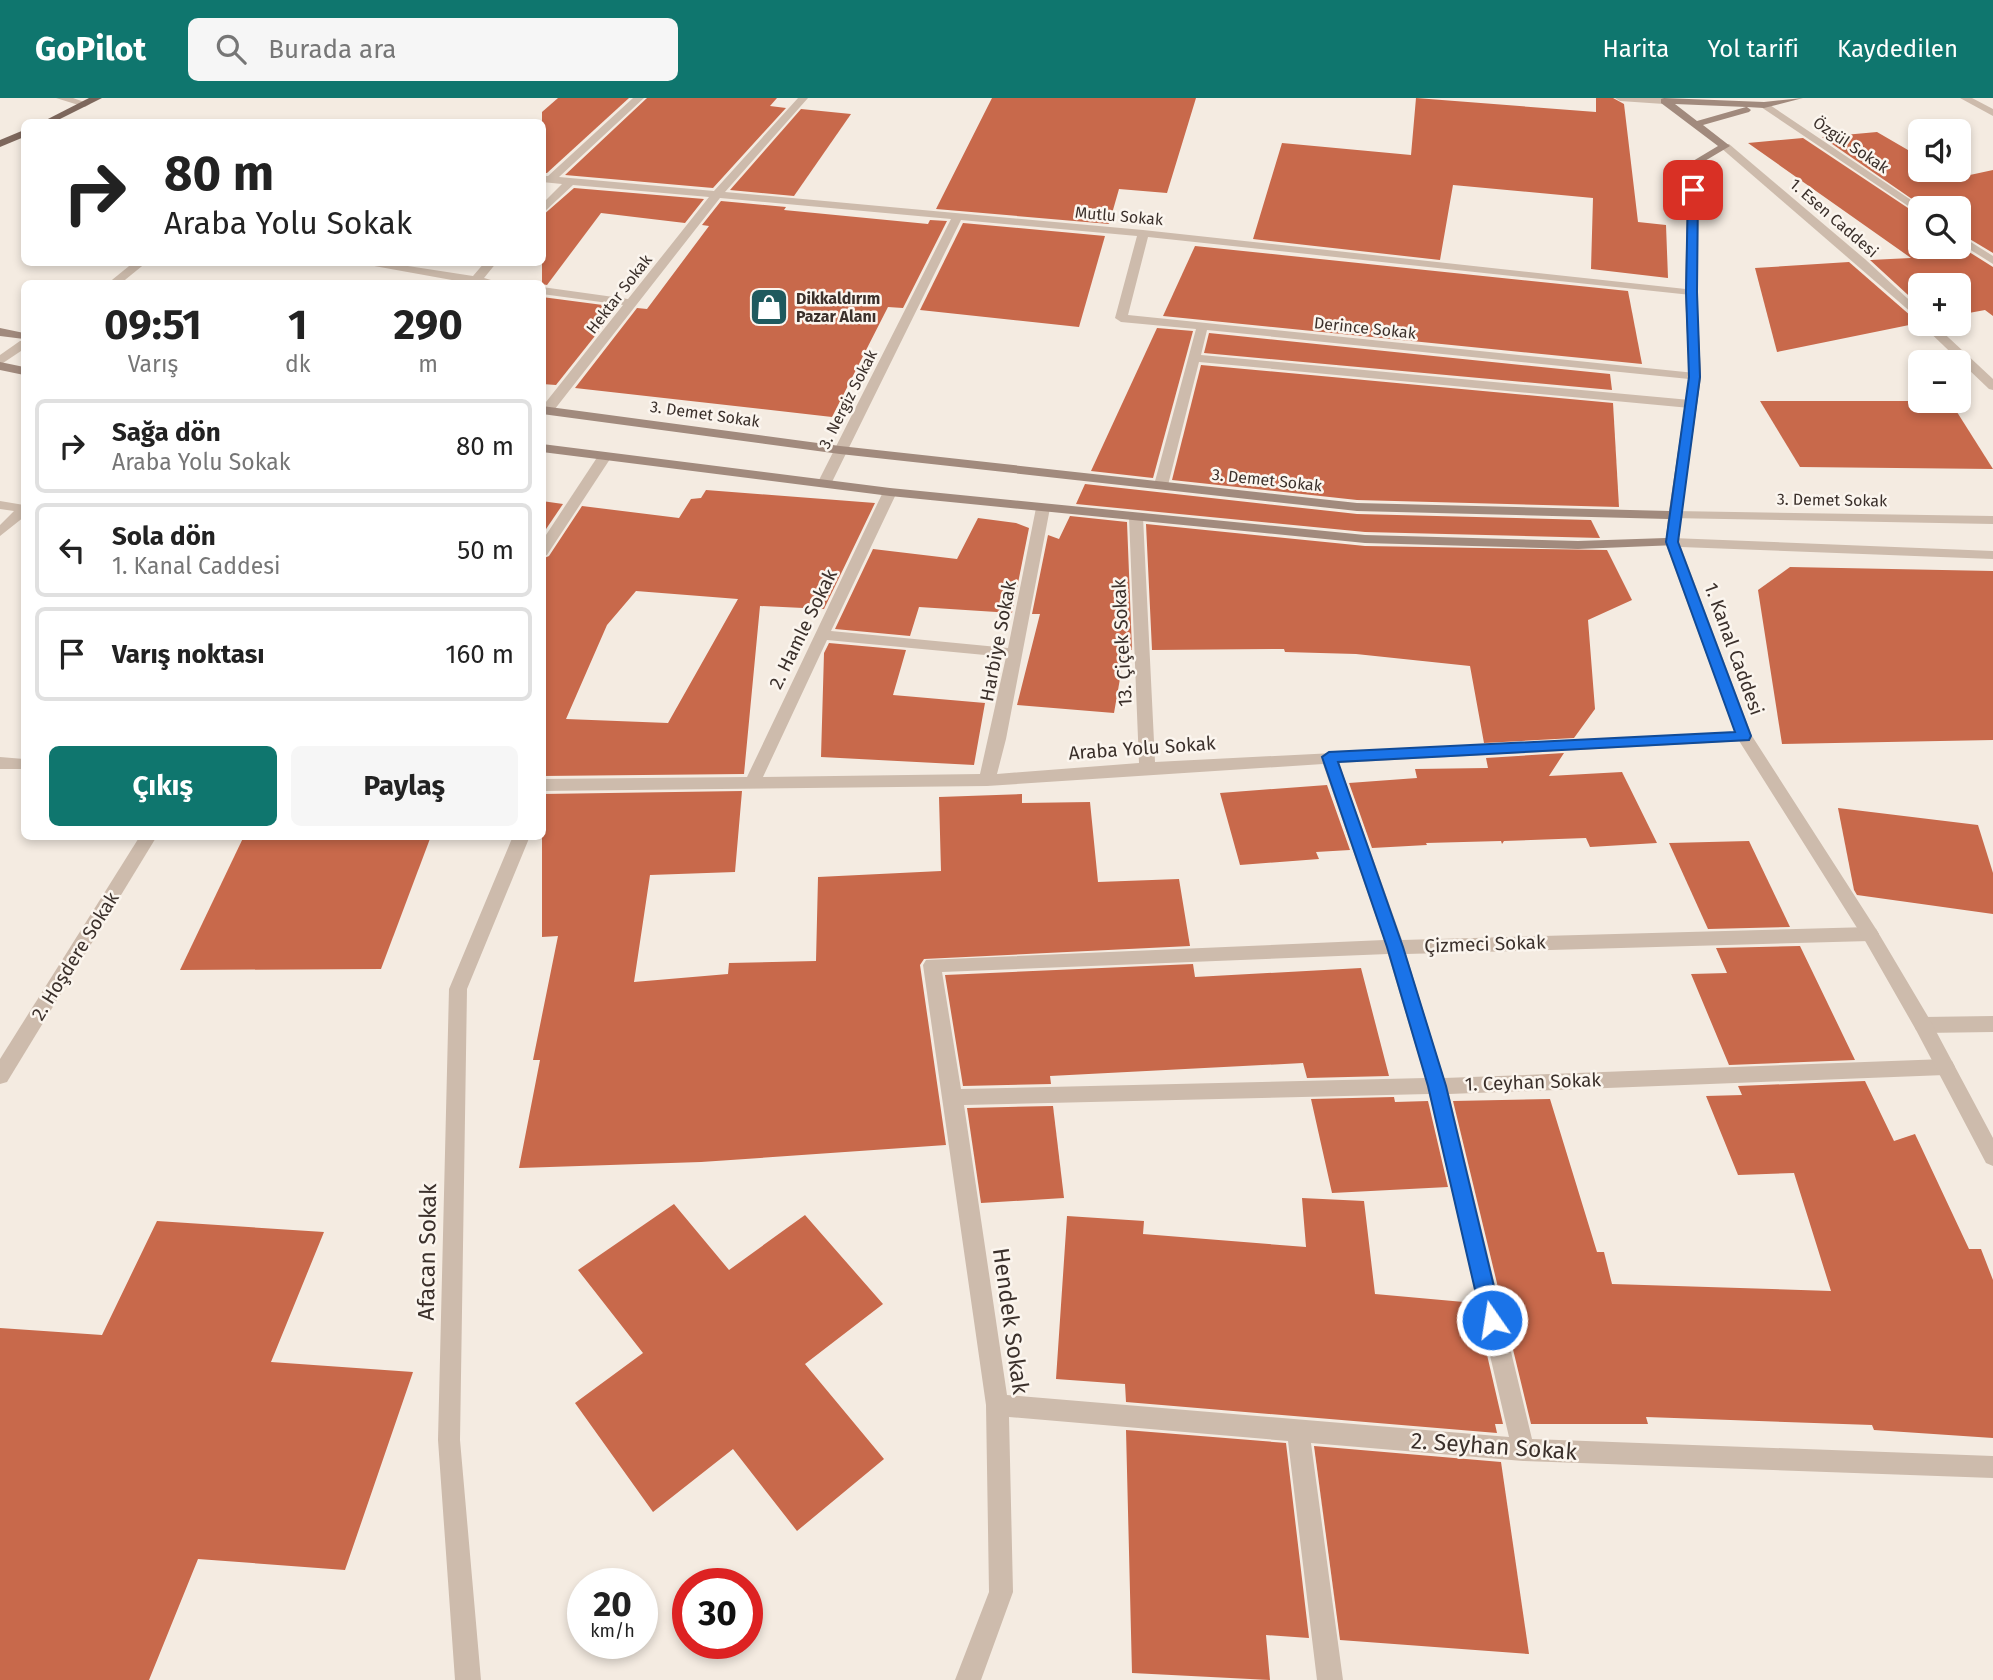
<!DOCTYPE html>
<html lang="tr">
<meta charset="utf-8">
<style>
body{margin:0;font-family:"Fira Sans",sans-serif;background:#f6f6f6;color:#222;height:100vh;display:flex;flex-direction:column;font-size:26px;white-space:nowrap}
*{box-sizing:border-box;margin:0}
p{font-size:23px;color:#767676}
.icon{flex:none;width:38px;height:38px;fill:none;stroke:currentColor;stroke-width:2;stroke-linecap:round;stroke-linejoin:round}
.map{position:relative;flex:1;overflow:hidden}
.sheet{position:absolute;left:21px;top:182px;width:525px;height:560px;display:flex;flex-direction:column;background:#fff;border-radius:10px;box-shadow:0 4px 10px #0003}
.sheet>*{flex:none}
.guide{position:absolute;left:21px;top:21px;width:525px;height:147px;border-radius:10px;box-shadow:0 4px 10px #0003;background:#fff;color:#222;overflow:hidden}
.tools{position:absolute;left:1908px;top:21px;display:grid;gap:14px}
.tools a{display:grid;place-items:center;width:63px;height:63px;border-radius:10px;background:#fff;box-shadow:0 4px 10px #0003;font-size:35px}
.speed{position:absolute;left:567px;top:1470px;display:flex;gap:14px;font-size:35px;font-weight:700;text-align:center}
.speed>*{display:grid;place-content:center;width:91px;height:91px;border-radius:50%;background:#fff;box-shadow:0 4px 10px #0003;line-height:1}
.speed small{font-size:18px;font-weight:400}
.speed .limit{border:10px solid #d22;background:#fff;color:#111}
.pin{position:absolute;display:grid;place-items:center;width:60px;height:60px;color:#fff;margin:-30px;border-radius:14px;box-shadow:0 4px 10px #0006}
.me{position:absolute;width:77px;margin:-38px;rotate:347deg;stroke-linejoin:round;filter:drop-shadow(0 0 5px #0008)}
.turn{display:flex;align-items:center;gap:24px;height:147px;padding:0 28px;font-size:32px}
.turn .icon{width:91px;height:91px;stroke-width:2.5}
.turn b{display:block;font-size:49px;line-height:60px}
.eta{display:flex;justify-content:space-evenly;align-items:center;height:119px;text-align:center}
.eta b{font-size:42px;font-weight:700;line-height:49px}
.button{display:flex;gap:14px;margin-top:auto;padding:14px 28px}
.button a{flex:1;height:80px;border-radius:10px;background:#0f766e;color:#fff;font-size:28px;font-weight:700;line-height:80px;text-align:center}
.button a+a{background:#f6f6f6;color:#222}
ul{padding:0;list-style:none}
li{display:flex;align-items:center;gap:21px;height:94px;margin:0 14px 10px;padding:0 14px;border:4px solid #e0e0e0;border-radius:10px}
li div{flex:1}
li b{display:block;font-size:26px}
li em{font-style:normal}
header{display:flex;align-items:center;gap:42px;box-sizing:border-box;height:98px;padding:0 35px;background:#0f766e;color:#fff}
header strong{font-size:33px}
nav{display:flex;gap:38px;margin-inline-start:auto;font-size:24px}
.search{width:490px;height:63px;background:#f6f6f6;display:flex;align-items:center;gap:18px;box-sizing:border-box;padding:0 24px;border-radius:10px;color:#767676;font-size:26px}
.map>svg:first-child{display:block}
.building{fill:#c8694b;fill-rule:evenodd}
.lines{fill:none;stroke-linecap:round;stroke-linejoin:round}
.minor{fill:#cdbbac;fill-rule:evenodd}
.tertiary{fill:#cdbbac;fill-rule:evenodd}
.secondary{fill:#a18a7d;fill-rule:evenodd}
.primary{fill:#7d675c;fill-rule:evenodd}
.route{fill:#1a73e8;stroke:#114b97;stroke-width:2}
.labels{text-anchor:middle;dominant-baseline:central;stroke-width:5;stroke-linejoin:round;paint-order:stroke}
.far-street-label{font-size:16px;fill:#3b302b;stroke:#fbf5ee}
.far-poi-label{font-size:16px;font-weight:bold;fill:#3b302b;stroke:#fbf5ee;text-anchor:start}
.street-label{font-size:19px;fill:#3b302b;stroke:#fbf5ee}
.near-street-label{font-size:23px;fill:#3b302b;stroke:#fbf5ee}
</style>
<header>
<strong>GoPilot</strong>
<div class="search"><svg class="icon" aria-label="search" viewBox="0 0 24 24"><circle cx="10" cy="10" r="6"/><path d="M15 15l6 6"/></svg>Burada ara</div>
<nav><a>Harita</a><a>Yol tarifi</a><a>Kaydedilen</a></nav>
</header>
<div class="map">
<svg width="1993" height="1582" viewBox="0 0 1993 1582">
<rect width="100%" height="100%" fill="#f4ebe1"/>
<g class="building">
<path d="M558,0h71l-82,75h-5v-61z"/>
<path d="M647,0h130l-7,8 16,2 -73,80 -148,-13z"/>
<path d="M992,0h204l-29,95 -48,-4 -10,35 -173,-15z"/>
<path d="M1416,0l180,14v-14h17l11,6 14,118 28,3 2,53 -77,-9 2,-71 -140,-13 -13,75 -187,-21 29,-96 129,12z"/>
<path d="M801,11l50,5 -57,82 -64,-6z"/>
<path d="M1877,34l43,25v13h23l13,8 37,-8v83l-35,-21v-24h-33l-103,-71z"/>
<path d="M1803,40l117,78v31l38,-2 35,22v49l-8,-6 -27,5v-30h-38v21l-50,-46 41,-2 -163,-115z"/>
<path d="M574,90l130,11 -19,24 -84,-10 -54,72 -5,-1v-68z"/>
<path d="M721,103l65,6 -2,3 144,14 2,-4 17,1 -44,87 -15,-1 -56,110 -257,-29 62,-80 10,1 62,-83 -7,-1z"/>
<path d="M963,125l142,13 -26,91 -159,-17z"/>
<path d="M1195,148l433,45 14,73 -479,-48z"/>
<path d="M1849,164l70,61 -142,29 -22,-84z"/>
<path d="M542,199l76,10 -62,78 -14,-1z"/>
<path d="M1157,230l36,3 -40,147 -62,-7z"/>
<path d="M1209,235l401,41 2,16 -408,-37z"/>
<path d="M1201,267l412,38 6,104 -262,-7 -185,-20z"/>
<path d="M1760,303h190l43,68 -193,-2z"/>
<path d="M1085,386l272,30 234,6 9,18 -235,-6 -289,-28z"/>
<path d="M706,392l169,13 -51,106 -64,-3 -16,168 -202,2v-217l7,-3 33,-50 97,12 12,-19 10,-1zM636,493l102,8 -70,124 -102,-4 41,-94z"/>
<path d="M542,403l21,3 -21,31z"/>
<path d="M1070,418l57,6 5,128h-7l-11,63 -97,-8 23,-91h-8l16,-79 11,4z"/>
<path d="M978,420l38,5 13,5 -17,85 -93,-6 -9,29 -75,-7 38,-80 84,10z"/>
<path d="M1146,426l219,22 242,4 25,50 -44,20 7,89 -21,29 -90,5 -14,-77 -114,-12 -71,-2 -1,-3 -132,1z"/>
<path d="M1790,469l203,4v169l-211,4 -24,-154z"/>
<path d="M829,545l77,7 -13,45 92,8 -11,62 -153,-8 3,-104z"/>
<path d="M1564,655l-15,23 73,-4 35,71 -67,4 -4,-9 -82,3 -2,3 -1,-3 -75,2 1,2 -55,3 -23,-65 68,-5 -2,-9 73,-1 -2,-10z"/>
<path d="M1327,687l23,65 -34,2 3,7 -79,6 -20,-72z"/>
<path d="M742,693l-7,81 -85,3 -16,107 94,-8 1,-11 87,-2 2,-84 123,-6 -2,-74 83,-3v9l68,-1 8,80 81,-3 11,67 -266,13 -4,6 26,180 -245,17 -182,6 21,-108h-7l25,-124 -16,1v-143z"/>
<path d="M1838,710l140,17 15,48v41l-136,-19 -3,-5z"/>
<path d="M244,738h187l-50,133 -201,1z"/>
<path d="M1749,743l41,86 -82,2 -39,-86z"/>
<path d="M1800,848l55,114 -126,5 -38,-91 36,-1 -11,-25z"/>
<path d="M1193,866l2,13 166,-9 28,108 -82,2 -4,-15 -253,13 1,8 -88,2 -18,-111z"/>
<path d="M1865,983l29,60 21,-7 54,115h12l12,31v158l-119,-8 -2,-5 -226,-8 2,7h-117l-78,-323 97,-2 47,153h7l8,32 219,7 -37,-118 -56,2 -32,-79 36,-1 -4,-9z"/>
<path d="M1394,999l1,5 33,-1 20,86 -116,6 -21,-94z"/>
<path d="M1053,1008l11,92 -83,5 -14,-95z"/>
<path d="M1302,1100l62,3 11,93 100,9 28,121h-8l2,9 -371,-31 -1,-18 -69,-5 11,-163 77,5 -1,13 163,13z"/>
<path d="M674,1106l55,66 76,-55 78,89 -78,60 79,95 -87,72 -64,-82 -80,63 -78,-109 68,-50 -65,-83z"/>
<path d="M157,1123l167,11 -53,130 142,10 -68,198 -147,-11 -49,121h-149v-352l102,7z"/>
<path d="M1126,1332l160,13 23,195 -43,-3 4,45 -138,-7z"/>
<path d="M1314,1348l187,16 28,192 -189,-14z"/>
</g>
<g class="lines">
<g class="minor">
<path d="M56,0h17l17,6 -5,3z"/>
<path d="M633,0h11l-85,79 155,14 84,-93h10l-83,94 418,38 552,60 2,2 -6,3 -543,-58 -20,78 567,58 6,4 -2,3 -492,-50 -6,25 489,45 6,4 -6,4 -491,-46 -31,123 -7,4 -5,-1 -2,-3 42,-156 -75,-7 -6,-4 22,-82 -176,-16 -129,262 -7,4 -7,-4 133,-263 -231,-21 -169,216h-9v-7l81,-102 -81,-11v-7l86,12 81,-102 -136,-12 -31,29v-10l20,-20 -20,-2v-6h6z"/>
<path d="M1615,0h48l6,3 -5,3 -44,-3z"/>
<path d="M1960,0h12l21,11v7z"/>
<path d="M1761,5h6l156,105h-3v6l-159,-107z"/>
<path d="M1958,136l35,22v8l-35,-22z"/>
<path d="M134,164h13l-27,22h-13z"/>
<path d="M352,164h30l91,14 12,-14h12l-13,16 21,6h-31z"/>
<path d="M20,243h4v8l-24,16v-10z"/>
<path d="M605,354l7,4 -65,99 -5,1v-15l58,-88z"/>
<path d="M890,390l7,4 -66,139 177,17 28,-140 7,-4 7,4 -44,231 -9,35 142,-11 -10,-246 7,-4 7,4 12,245 595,-30 2,4 -2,4 -6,1 -405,22 63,177 468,-13 6,2 3,5 -3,5 -6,2 -464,13 38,124 501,-19 7,2 3,6 -3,6 -7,2 -496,19 83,345 461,17v22l-470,-17 -212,-18 32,237h-26l-29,-239 -279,-24 4,175 -32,88h-26l34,-88 -3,-187 -63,-440 3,-5 458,-20 -61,-176 -336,22 -445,5v-12l205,-2 136,-285zM827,542l179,17 -26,117 -217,3zM1388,856l37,124 -464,11 -19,-117zM1429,996l80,343 -502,-42 -43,-290z"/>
<path d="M0,403l24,4v12l-24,19v-11l14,-14 -14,-2z"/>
<path d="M0,659l24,2v10h-24z"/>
<path d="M513,738h17l-63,153 -7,451 21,240h-26l-17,-240 11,-451z"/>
<path d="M1993,918v16l-70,1 -7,-3 -2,-5 2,-5 7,-3z"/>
</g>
<g class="tertiary">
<path d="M1721,46h8l137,116 54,50v10l-199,-172z"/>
<path d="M1921,226h13l59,55v11l-4,-1z"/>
<path d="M1674,413l319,5v8l-324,-6v-6z"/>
<path d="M1672,440l321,13v8l-312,-12 71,189 124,193 54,91 63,118v28l-7,-3 -70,-133 -52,-91 -128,-203 -71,-194z"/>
<path d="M140,738h17l-150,246 -7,2v-25z"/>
</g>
<g class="secondary">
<path d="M1664,0l100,4 39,-4 -39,10 -17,-1 4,3 -2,2 -46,13 27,21 -32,19 -1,127 4,85 -24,168 -99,4 -213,-6 -475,-47 -348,-44v-8l348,44 475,47 213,6 88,-3 2,-19 -311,-8 -517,-57 -298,-40v-8l298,40 517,57 312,8 20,-134 -4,-85 3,-128 30,-18 -57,-43v-4zM1675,6l71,3 -49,14z"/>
<path d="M0,230l24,5v6l-24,-3z"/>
<path d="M0,264l24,5v8l-24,-5z"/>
</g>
<g class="primary">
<path d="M89,0h13l-48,24h-12z"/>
<path d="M24,32v7l-24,10v-7z"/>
</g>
</g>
<path class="route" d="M1693,89l5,3 -1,102 3,85 -22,165 73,194 -2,4 -411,22 65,185 43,139 56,234 -3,7 -7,2 -7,-2 -3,-7 -54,-234 -41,-139 -65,-190 7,-5 406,-20 -69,-190 23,-165 -3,-85 2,-102z"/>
<defs>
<g id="shop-square" transform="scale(2.0125)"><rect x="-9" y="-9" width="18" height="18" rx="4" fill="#1f5a5e" stroke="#fbf5ee"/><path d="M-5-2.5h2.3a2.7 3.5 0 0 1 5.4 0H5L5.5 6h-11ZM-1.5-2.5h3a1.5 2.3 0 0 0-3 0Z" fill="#fff"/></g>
</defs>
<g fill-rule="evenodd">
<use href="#shop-square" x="769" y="209"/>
</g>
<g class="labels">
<g class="far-street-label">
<text transform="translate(1851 47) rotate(34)">Özgül Sokak</text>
<text transform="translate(1119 118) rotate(5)">Mutlu Sokak</text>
<text transform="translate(1834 120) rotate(41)">1. Esen Caddesi</text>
<text transform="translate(619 196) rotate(-52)">Hektar Sokak</text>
<text transform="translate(1365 230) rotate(6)">Derince Sokak</text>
<text transform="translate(848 301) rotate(-63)">3. Nergiz Sokak</text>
<text transform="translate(705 316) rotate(8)">3. Demet Sokak</text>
<text transform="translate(1267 382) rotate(6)">3. Demet Sokak</text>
<text transform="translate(1832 402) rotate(1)">3. Demet Sokak</text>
</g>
<g class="far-poi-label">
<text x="796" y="200">Dikkaldırım<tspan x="796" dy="18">Pazar Alanı</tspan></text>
</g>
<g class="street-label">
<text transform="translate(803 531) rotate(-64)">2. Hamle Sokak</text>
<text transform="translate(998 543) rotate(-79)">Harbiye Sokak</text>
<text transform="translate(1122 545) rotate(-93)">13. Çiçek Sokak</text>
<text transform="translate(1734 551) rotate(70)">1. Kanal Caddesi</text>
<text transform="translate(1142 650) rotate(-4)">Araba Yolu Sokak</text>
<text transform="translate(1485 846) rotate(-2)">Çizmeci Sokak</text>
<text transform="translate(75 858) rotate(-58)">2. Hoşdere Sokak</text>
<text transform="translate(1533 984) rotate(-2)">1. Ceyhan Sokak</text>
</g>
<g class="near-street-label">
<text transform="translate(427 1154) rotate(-89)">Afacan Sokak</text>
<text transform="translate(1011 1223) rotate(82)">Hendek Sokak</text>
<text transform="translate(1494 1348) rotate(4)">2. Seyhan Sokak</text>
</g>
</g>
</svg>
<div class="tools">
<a><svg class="icon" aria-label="sound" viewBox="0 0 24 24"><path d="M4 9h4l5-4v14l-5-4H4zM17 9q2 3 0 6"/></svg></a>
<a><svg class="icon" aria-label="search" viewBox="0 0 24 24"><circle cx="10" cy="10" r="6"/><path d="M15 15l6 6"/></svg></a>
<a>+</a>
<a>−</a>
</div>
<div class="speed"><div>20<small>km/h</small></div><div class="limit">30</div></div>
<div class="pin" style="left:1693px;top:92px;background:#d93025"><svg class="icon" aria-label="arrive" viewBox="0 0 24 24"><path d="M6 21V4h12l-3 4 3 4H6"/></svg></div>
<svg class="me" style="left:1492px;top:1222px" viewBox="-20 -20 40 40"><circle r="17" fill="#1a73e8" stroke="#fff" stroke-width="3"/><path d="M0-11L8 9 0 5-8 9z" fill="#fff"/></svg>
<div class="guide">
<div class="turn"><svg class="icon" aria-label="right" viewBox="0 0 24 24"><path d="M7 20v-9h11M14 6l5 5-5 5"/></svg><div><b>80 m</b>Araba Yolu Sokak</div></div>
</div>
<section class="sheet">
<div class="eta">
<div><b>09:51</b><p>Varış</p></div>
<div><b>1</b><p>dk</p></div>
<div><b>290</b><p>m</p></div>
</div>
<ul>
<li><svg class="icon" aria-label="right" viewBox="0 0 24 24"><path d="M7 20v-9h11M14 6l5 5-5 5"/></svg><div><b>Sağa dön</b><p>Araba Yolu Sokak</p></div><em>80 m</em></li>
<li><svg class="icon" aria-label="left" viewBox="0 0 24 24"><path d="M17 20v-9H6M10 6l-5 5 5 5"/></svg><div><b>Sola dön</b><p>1. Kanal Caddesi</p></div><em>50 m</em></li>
<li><svg class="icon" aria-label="arrive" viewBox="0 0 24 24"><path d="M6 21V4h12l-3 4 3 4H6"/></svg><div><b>Varış noktası</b></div><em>160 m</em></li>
</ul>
<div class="button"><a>Çıkış</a><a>Paylaş</a></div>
</section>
</div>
